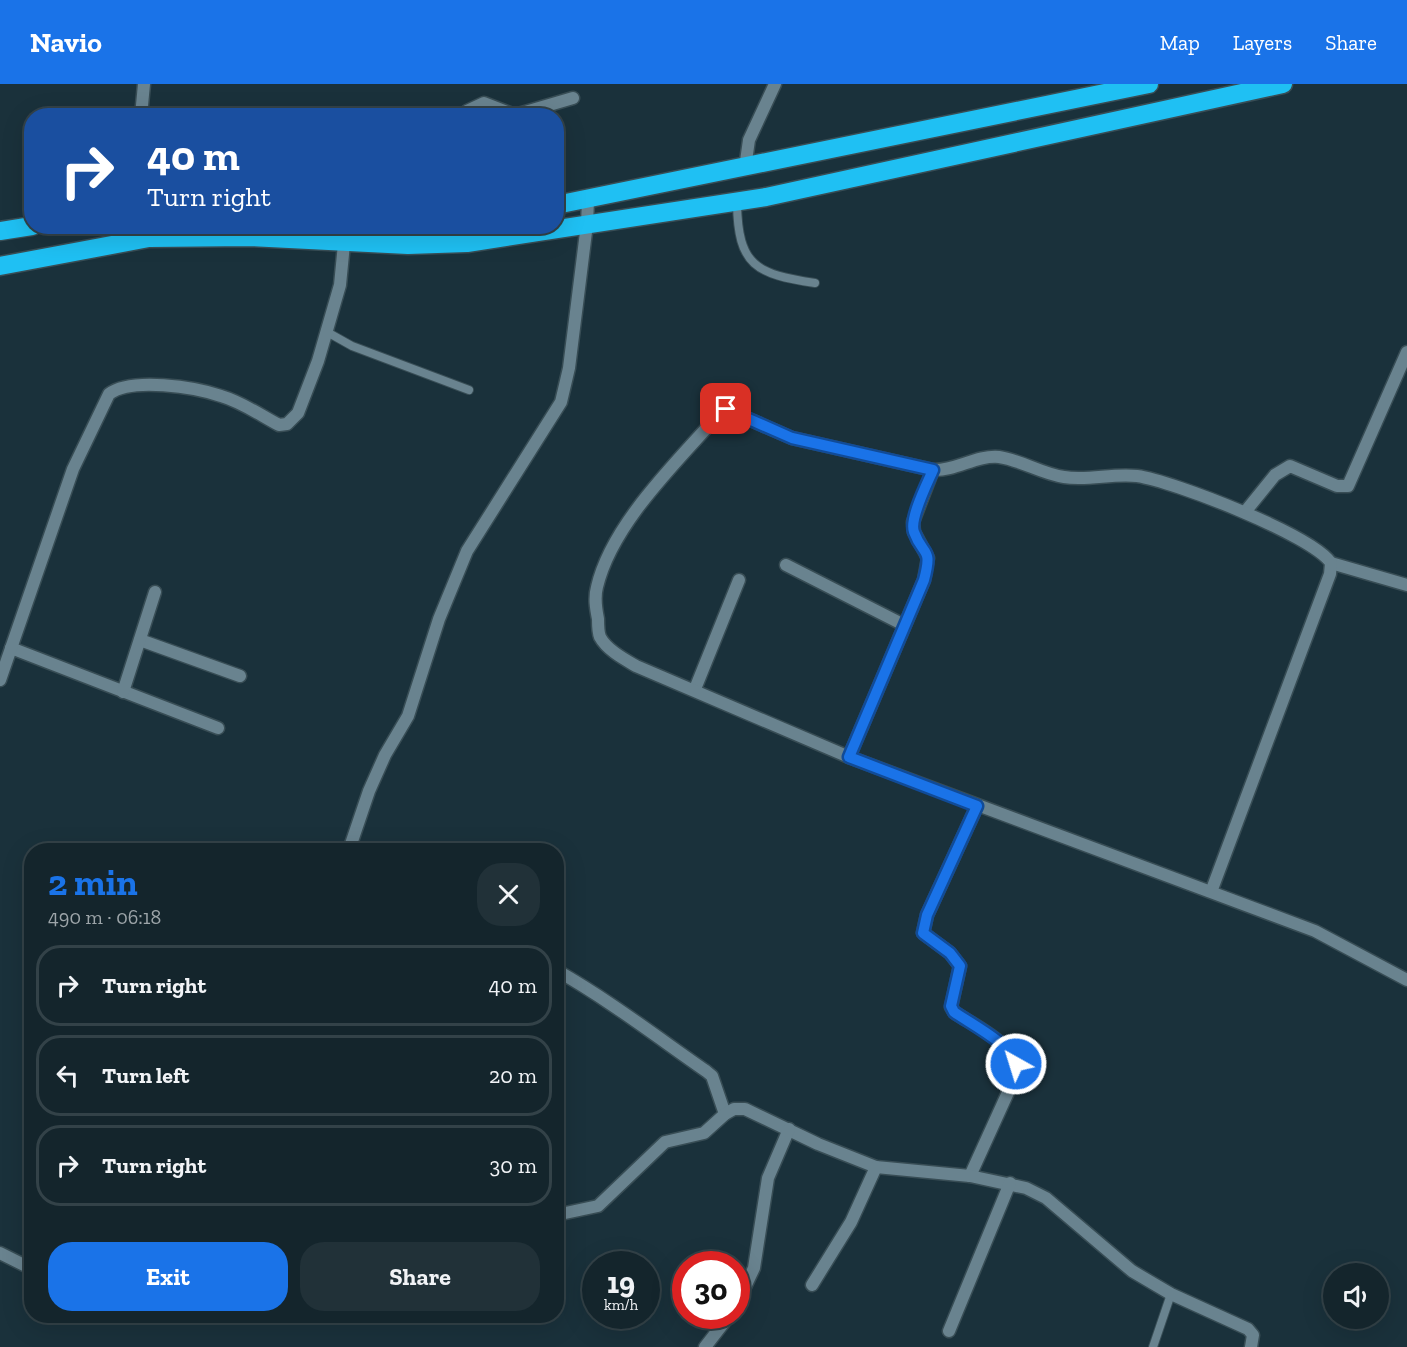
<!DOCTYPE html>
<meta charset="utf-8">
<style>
body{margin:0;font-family:"Zilla Slab",serif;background:#213138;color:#f1f3f6;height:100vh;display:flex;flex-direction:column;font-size:22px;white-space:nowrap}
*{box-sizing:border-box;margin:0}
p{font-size:20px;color:#9da5a9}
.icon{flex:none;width:33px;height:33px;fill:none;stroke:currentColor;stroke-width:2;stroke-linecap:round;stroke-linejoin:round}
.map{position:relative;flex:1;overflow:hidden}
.panel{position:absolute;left:24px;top:759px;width:540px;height:480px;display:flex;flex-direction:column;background:#14252c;border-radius:24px;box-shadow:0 6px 24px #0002,0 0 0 2px #334248}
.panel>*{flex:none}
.top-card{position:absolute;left:24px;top:24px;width:540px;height:126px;border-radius:24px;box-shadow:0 6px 24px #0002,0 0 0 2px #334248;background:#1a4fa0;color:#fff;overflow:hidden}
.fabs{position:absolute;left:1323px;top:1179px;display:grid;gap:12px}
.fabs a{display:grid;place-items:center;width:66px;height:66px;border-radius:50%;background:#14252c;box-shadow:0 6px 24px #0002,0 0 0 2px #334248;font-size:30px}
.speed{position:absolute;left:582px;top:1167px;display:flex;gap:12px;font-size:30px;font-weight:700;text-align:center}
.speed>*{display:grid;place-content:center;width:78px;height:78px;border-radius:50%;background:#14252c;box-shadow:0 6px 24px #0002,0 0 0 2px #334248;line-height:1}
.speed small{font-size:15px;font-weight:400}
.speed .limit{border:9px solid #d22;background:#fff;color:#111}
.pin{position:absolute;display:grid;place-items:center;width:51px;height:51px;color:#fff;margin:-26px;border-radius:12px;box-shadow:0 3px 9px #0006}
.me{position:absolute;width:66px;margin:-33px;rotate:321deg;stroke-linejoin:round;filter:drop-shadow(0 0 4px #0008)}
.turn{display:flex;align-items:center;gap:21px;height:126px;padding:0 24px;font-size:27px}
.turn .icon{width:78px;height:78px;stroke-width:2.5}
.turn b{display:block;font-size:42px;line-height:51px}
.round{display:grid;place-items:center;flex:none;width:63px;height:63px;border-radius:24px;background:#213138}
.head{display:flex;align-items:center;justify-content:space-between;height:102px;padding:0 24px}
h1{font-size:36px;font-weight:700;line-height:45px;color:#1a73e8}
.button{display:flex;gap:12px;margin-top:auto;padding:12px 24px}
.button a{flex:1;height:69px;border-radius:24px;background:#1a73e8;color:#fff;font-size:24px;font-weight:700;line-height:69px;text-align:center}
.button a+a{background:#213138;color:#f1f3f6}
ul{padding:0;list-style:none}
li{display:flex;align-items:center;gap:18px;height:81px;margin:0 12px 9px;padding:0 12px;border:3px solid #334248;border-radius:24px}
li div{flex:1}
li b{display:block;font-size:22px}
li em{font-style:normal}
header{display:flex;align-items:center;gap:36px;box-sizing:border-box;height:84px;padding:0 30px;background:#1a73e8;color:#fff}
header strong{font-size:28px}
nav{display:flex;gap:33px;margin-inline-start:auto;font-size:21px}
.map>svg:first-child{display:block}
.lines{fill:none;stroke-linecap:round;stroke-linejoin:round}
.lane-casing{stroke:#384d55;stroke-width:10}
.street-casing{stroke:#384d55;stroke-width:15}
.highway-casing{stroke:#384d55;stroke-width:21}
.lane{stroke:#69838f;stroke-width:8}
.street{stroke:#69838f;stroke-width:12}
.highway{stroke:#1fc0f3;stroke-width:18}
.route-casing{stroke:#114b97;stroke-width:15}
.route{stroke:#1a73e8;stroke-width:10}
</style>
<header>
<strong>Navio</strong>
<nav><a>Map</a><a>Layers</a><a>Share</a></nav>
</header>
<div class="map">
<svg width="1407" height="1263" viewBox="0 0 1407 1263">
<rect width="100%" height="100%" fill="#1a313b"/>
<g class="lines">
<g class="lane-casing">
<g id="lane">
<path d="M737,119c1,63 19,71 78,80"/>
<path d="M327,248l25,14 117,44"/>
<path d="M1153,1263l18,-53"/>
</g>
</g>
<g class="street-casing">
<g id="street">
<path d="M141,32l3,-32"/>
<path d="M464,32l3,-5 17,-8 31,12 58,-17"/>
<path d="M745,84l4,-28 26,-56"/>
<path d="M1245,428l30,-37 15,-9 47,20h11l59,-134"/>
<path d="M1331,479l76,22"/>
<path d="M786,481l118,60"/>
<path d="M140,556l100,36"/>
<path d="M11,564l207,80"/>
<path d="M0,596l73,-211 36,-75c22,-17 86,-7 112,2 21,6 39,19 58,29l8,-1 11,-11 20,-52 22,-76 4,-41"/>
<path d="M695,605l44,-109"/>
<path d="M123,608l32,-100"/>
<path d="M849,673l75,-177 4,-22 -14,-26 -1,-10 20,-52"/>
<path d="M349,766l20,-59 16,-36 23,-39 31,-97 28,-68 94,-149 8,-34 18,-144 1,-24"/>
<path d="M1211,808l119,-318 1,-11c-19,-28 -158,-82 -194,-87 -24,-3 -49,5 -73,1 -22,-3 -43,-17 -65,-20 -23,-2 -43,14 -66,13l-141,-32 -66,-29 -5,3c-43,49 -109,111 -124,175 -3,11 -1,22 1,32 0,6 0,13 2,18 7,13 24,22 36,29l213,91 466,174 92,49"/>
<path d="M556,886c53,30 101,67 150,101l6,5 13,38"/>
<path d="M970,1092l45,-99c4,-33 -38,-49 -61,-65l-3,-5 9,-41 -10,-13 -27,-20 4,-18 50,-109"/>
<path d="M556,1131l42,-9 67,-64 39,-9 21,-19 9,-5h11l73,35 58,23 94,9 56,12 20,10 86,73 39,23 77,35 5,6 -2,12"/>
<path d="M0,1169l32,16"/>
<path d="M812,1201l39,-63 25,-55"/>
<path d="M736,1222l18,-38 14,-90 21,-49"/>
<path d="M949,1247l61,-148"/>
<path d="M705,1263l24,-31"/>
</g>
</g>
<g class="highway-casing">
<g id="highway">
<path d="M556,121l593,-121"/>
<path d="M0,147l32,-5"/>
<path d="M0,182l149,-28 101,-1 158,8 59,-2 299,-46 517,-113"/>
</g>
</g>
<use href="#lane" class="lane"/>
<use href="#street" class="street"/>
<use href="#highway" class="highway"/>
</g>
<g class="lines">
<g class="route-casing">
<path id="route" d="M726,325l66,29 141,32c-6,14 -24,49 -19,62 9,25 19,14 10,48l-75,177 128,49 -50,109 -4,18 27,20 10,13 -9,40 3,6c17,12 57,32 62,52"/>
</g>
<use href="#route" class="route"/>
</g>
</svg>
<div class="fabs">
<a><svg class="icon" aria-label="sound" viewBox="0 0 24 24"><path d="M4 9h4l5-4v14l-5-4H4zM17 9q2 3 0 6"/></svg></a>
</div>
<div class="speed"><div>19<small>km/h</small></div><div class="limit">30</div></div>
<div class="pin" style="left:726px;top:325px;background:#d93025"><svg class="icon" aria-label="arrive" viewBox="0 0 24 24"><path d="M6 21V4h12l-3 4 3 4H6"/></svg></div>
<svg class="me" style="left:1016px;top:980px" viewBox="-20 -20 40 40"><circle r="17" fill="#1a73e8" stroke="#fff" stroke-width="3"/><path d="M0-11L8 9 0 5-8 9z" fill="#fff"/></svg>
<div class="top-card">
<div class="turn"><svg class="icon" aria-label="right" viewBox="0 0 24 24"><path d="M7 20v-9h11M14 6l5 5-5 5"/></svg><div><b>40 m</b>Turn right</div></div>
</div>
<section class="panel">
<div class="head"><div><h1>2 min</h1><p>490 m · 06:18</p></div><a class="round"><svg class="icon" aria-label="close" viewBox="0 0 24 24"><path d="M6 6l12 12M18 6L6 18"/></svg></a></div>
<ul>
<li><svg class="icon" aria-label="right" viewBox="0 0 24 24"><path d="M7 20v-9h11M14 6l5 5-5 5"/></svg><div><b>Turn right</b></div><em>40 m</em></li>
<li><svg class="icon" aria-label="left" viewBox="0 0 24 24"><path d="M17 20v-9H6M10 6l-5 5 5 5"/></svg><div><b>Turn left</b></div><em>20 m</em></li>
<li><svg class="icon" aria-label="right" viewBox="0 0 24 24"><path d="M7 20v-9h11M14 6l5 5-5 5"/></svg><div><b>Turn right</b></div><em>30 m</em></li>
</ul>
<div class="button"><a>Exit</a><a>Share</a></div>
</section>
</div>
